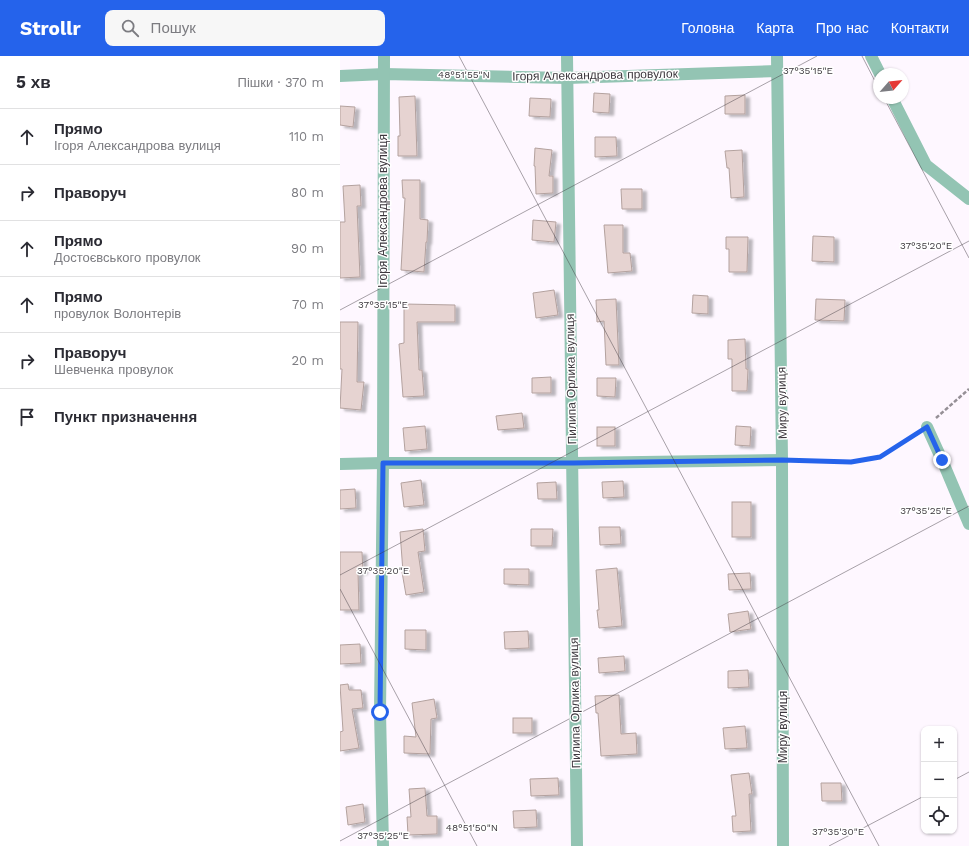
<!DOCTYPE html>
<html lang="uk">
<meta charset="utf-8">
<style>
body{margin:0;font-family:"Work Sans",sans-serif;background:#f7f7f7;color:#2b2b33}
.controls{position:absolute;right:12px;bottom:12px;display:grid;overflow:hidden;border-radius:8px;box-shadow:0 1px 3px #0004}
.controls button{width:36px;height:36px;display:grid;place-items:center;padding:0;border:0;border-bottom:1px solid #e1e1e2;background:#fff;color:#2b2b33;font:20px sans-serif}
.compass{position:absolute;left:533px;top:12px;width:36px;height:36px;border-radius:50%;background:#fff;box-shadow:0 1px 3px #0004;rotate:62deg}
.stop{position:absolute;width:12px;height:12px;margin:-9px;border:3px solid #2563eb;border-radius:50%;background:#fff}
.stop.end{background:#2563eb;border-color:#fff;box-shadow:0 1px 4px #0008}
.list{margin:0;padding:0;list-style:none}
h2{display:flex;justify-content:space-between;align-items:center;height:52px;margin:0;padding:0 16px;font-size:17px}
h2 small{font-size:13px;font-weight:400;color:#7c7c81}
.list li{display:grid;grid-template-columns:26px 1fr auto;gap:12px;align-items:center;box-sizing:border-box;height:56px;padding:0 16px;border-top:1px solid #e1e1e2}
.list b{display:block;font-size:15px;white-space:nowrap}
.list p{margin:0;font-size:13px;white-space:nowrap;color:#7c7c81}
.list em{font-size:13px;font-style:normal;color:#7c7c81}
.icon{flex:none;width:22px;height:22px;fill:none;stroke:currentColor;stroke-width:2;stroke-linecap:round;stroke-linejoin:round}
.map{position:relative;flex:none;width:629px;height:790px;overflow:hidden}
header{display:flex;align-items:center;gap:24px;box-sizing:border-box;height:56px;padding:0 20px;background:#2563eb;color:#fff}
header strong{font-size:19px}
nav{display:flex;gap:22px;margin-inline-start:auto;font-size:14px}
.search{width:280px;height:36px;background:#f7f7f7;display:flex;align-items:center;gap:10px;box-sizing:border-box;padding:0 14px;border-radius:8px;color:#7c7c81;font-size:15px}
main{display:flex}
aside{flex:1;background:#fff}
.map>svg:first-child{display:block}
.building{fill:#e6d3d1;stroke:#b3a19e;filter:url(#shadow)}
.lines{fill:none;stroke-linecap:round;stroke-linejoin:round}
.path{stroke:#958f96;stroke-width:2.5;stroke-dasharray:4 2;stroke-linecap:butt}
.minor{stroke:#93c4b3;stroke-width:12}
.route{stroke:#2563eb;stroke-width:5}
.ticks{fill:none;stroke:#3d383e;stroke-width:1;stroke-opacity:0.45}
.labels{text-anchor:middle;dominant-baseline:central;stroke-width:3;stroke-linejoin:round;paint-order:stroke}
.street-label{font-size:12px;fill:#3d383e;stroke:#fff}
.ticks-label{font-size:10px;text-anchor:middle;fill:#3d383e;stroke:#fff;stroke-width:3;stroke-linejoin:round;paint-order:stroke}
</style>
<header>
<strong>Strollr</strong>
<div class="search"><svg class="icon" aria-label="search" viewBox="0 0 24 24"><circle cx="10" cy="10" r="6"/><path d="M15 15l6 6"/></svg>Пошук</div>
<nav><a>Головна</a><a>Карта</a><a>Про нас</a><a>Контакти</a></nav>
</header>
<main>
<aside>
<h2>5 хв<small>Пішки · 370 m</small></h2>
<ul class="list">
<li><svg class="icon" aria-label="ahead" viewBox="0 0 24 24"><path d="M12 20V5M6 11l6-6 6 6"/></svg><div><b>Прямо</b><p>Ігоря Александрова вулиця</p></div><em>110 m</em></li>
<li><svg class="icon" aria-label="right" viewBox="0 0 24 24"><path d="M7 20v-9h11M14 6l5 5-5 5"/></svg><div><b>Праворуч</b></div><em>80 m</em></li>
<li><svg class="icon" aria-label="ahead" viewBox="0 0 24 24"><path d="M12 20V5M6 11l6-6 6 6"/></svg><div><b>Прямо</b><p>Достоєвського провулок</p></div><em>90 m</em></li>
<li><svg class="icon" aria-label="ahead" viewBox="0 0 24 24"><path d="M12 20V5M6 11l6-6 6 6"/></svg><div><b>Прямо</b><p>провулок Волонтерів</p></div><em>70 m</em></li>
<li><svg class="icon" aria-label="right" viewBox="0 0 24 24"><path d="M7 20v-9h11M14 6l5 5-5 5"/></svg><div><b>Праворуч</b><p>Шевченка провулок</p></div><em>20 m</em></li>
<li><svg class="icon" aria-label="arrive" viewBox="0 0 24 24"><path d="M6 21V4h12l-3 4 3 4H6"/></svg><div><b>Пункт призначення</b></div></li>
</ul>
</aside>
<div class="map">
<svg width="629" height="790" viewBox="0 0 629 790">
<defs>
<filter id="shadow"><feDropShadow dx="4.5" dy="2.5" stdDeviation="1" flood-color="#0004"/></filter>
</defs>
<rect width="100%" height="100%" fill="#fef7ff"/>
<g class="building">
<path d="M 254,37 L 270,38 L 269,57 L 253,56 Z"/>
<path d="M 405,39 L 405,58 L 385,58 L 385,40 Z"/>
<path d="M 75,40 L 77,100 L 58,100 L 58,80 L 60,80 L 59,41 Z"/>
<path d="M 190,42 L 211,43 L 210,61 L 189,60 Z"/>
<path d="M 0,50 L 15,51 L 13,71 L 0,69 Z"/>
<path d="M 255,81 L 276,81 L 277,100 L 255,101 Z"/>
<path d="M 195,92 L 212,94 L 209,120 L 213,120 L 213,137 L 196,138 L 195,110 L 194,110 Z"/>
<path d="M 402,94 L 404,141 L 391,142 L 389,112 L 387,112 L 385,95 Z"/>
<path d="M 62,124 L 80,124 L 80,163 L 88,164 L 87,186 L 86,186 L 84,216 L 61,214 L 65,142 L 63,142 Z"/>
<path d="M 20,129 L 21,150 L 17,150 L 20,221 L 0,222 L 0,166 L 5,166 L 3,130 Z"/>
<path d="M 281,133 L 302,133 L 302,153 L 282,153 Z"/>
<path d="M 193,164 L 216,166 L 214,186 L 192,184 Z"/>
<path d="M 264,169 L 283,169 L 283,197 L 290,197 L 292,215 L 268,217 Z"/>
<path d="M 473,180 L 494,181 L 494,206 L 472,205 Z"/>
<path d="M 386,181 L 408,181 L 407,216 L 389,216 L 389,193 L 386,193 Z"/>
<path d="M 214,234 L 218,259 L 196,262 L 193,237 Z"/>
<path d="M 353,239 L 368,240 L 368,258 L 352,257 Z"/>
<path d="M 276,243 L 279,309 L 266,309 L 264,265 L 257,266 L 256,244 Z"/>
<path d="M 476,243 L 505,244 L 504,265 L 475,264 Z"/>
<path d="M 64,248 L 115,249 L 115,266 L 77,266 L 79,314 L 82,314 L 84,340 L 63,341 L 59,288 L 64,287 Z"/>
<path d="M 0,266 L 18,266 L 17,326 L 24,326 L 21,354 L 0,352 L 2,313 L 0,313 Z"/>
<path d="M 405,283 L 406,313 L 408,313 L 407,335 L 392,335 L 392,303 L 388,303 L 388,284 Z"/>
<path d="M 211,321 L 211,337 L 192,337 L 192,322 Z"/>
<path d="M 257,322 L 276,322 L 275,341 L 257,340 Z"/>
<path d="M 182,357 L 184,372 L 158,374 L 156,360 Z"/>
<path d="M 85,370 L 87,393 L 65,395 L 63,372 Z"/>
<path d="M 396,370 L 411,371 L 410,390 L 395,389 Z"/>
<rect x="257" y="371" width="18" height="19"/>
<path d="M 81,424 L 84,449 L 64,451 L 61,427 Z"/>
<path d="M 283,425 L 284,441 L 263,442 L 262,426 Z"/>
<path d="M 216,426 L 217,443 L 198,443 L 197,427 Z"/>
<path d="M 15,433 L 16,452 L 0,453 L 0,434 Z"/>
<rect x="392" y="446" width="19" height="35"/>
<path d="M 259,471 L 280,471 L 281,488 L 260,489 Z"/>
<path d="M 83,473 L 85,495 L 78,496 L 84,536 L 66,539 L 62,516 L 63,516 L 60,476 Z"/>
<path d="M 191,473 L 213,473 L 212,490 L 191,490 Z"/>
<path d="M 0,496 L 22,496 L 23,516 L 18,516 L 19,554 L 0,554 Z"/>
<path d="M 277,512 L 282,570 L 259,572 L 257,554 L 259,554 L 256,514 Z"/>
<path d="M 164,513 L 189,513 L 189,529 L 164,528 Z"/>
<path d="M 410,517 L 411,533 L 389,534 L 388,518 Z"/>
<path d="M 408,555 L 411,573 L 390,576 L 388,558 Z"/>
<path d="M 65,574 L 86,574 L 86,594 L 65,593 Z"/>
<path d="M 188,575 L 189,592 L 165,593 L 164,576 Z"/>
<path d="M 20,588 L 21,607 L 0,608 L 0,589 Z"/>
<path d="M 284,600 L 285,615 L 259,617 L 258,602 Z"/>
<path d="M 408,614 L 409,631 L 388,632 L 388,615 Z"/>
<path d="M 8,628 L 9,634 L 21,634 L 23,652 L 12,653 L 19,692 L 0,695 L 0,676 L 3,675 L 0,629 Z"/>
<path d="M 279,639 L 281,678 L 296,677 L 297,698 L 261,700 L 258,657 L 256,657 L 255,640 Z"/>
<path d="M 94,643 L 97,662 L 91,663 L 90,698 L 64,697 L 64,680 L 76,681 L 72,647 Z"/>
<rect x="173" y="662" width="19" height="15"/>
<path d="M 405,670 L 407,692 L 385,693 L 383,672 Z"/>
<path d="M 409,717 L 412,738 L 409,738 L 411,775 L 393,776 L 392,760 L 396,760 L 391,719 Z"/>
<path d="M 218,722 L 219,739 L 191,740 L 190,723 Z"/>
<path d="M 481,727 L 501,727 L 502,745 L 482,745 Z"/>
<path d="M 85,732 L 87,760 L 97,760 L 97,778 L 68,779 L 67,761 L 71,761 L 69,733 Z"/>
<path d="M 23,748 L 25,766 L 8,769 L 6,751 Z"/>
<path d="M 196,754 L 197,771 L 174,772 L 173,755 Z"/>
</g>
<g class="lines">
<g class="path">
<path d="M 596,362 L 629,333"/>
<path d="M 455,404 L 511,406 L 540,401 L 577,378"/>
</g>
<g class="minor">
<path d="M 227,0 L 237,790"/>
<path d="M 437,0 L 442,404 L 443,790"/>
<path d="M 531,0 L 540,18"/>
<path d="M 0,20 L 44,18 L 227,22 L 437,15"/>
<path d="M 552,42 L 586,109 L 629,143"/>
<path d="M 587,371 L 602,404 L 629,468"/>
<path d="M 0,408 L 43,407 L 233,407 L 442,404"/>
<path d="M 43,790 L 40,656 L 43,407 L 44,0"/>
</g>
</g>
<g class="lines">
<path class="route" d="M 40,656 L 43,407 L 233,407 L 442,404 L 511,406 L 540,401 L 587,371 L 602,404"/>
</g>
<path class="ticks" d="M 119,0 L 539,790M 522,0 L 539,33M 544,42 L 629,202M 0,254 L 477,0M 0,519 L 629,185M 0,533 L 137,790M 614,724 L 629,716M 0,785 L 629,450M 489,790 L 584,740"/>
<g class="labels">
<g class="street-label">
<text transform="translate(255 19) rotate(-1)">Ігоря Александрова провулок</text>
<text transform="translate(43 155) rotate(-90)">Ігоря Александрова вулиця</text>
<text transform="translate(231 323) rotate(-91)">Пилипа Орлика вулиця</text>
<text transform="translate(442 347) rotate(-91)">Миру вулиця</text>
<text transform="translate(235 647) rotate(-91)">Пилипа Орлика вулиця</text>
<text transform="translate(443 671) rotate(-90)">Миру вулиця</text>
</g>
</g>
<g class="ticks-label">
<text x="468" y="18">37°35'15"E</text>
<text x="124" y="22">48°51'55"N</text>
<text x="586" y="193">37°35'20"E</text>
<text x="43" y="252">37°35'15"E</text>
<text x="586" y="458">37°35'25"E</text>
<text x="43" y="518">37°35'20"E</text>
<text x="132" y="775">48°51'50"N</text>
<text x="498" y="779">37°35'30"E</text>
<text x="43" y="783">37°35'25"E</text>
</g>
</svg>
<div class="controls">
<button>+</button>
<button>−</button>
<button><svg class="icon" aria-label="locate" viewBox="0 0 24 24"><circle cx="12" cy="12" r="6"/><path d="M12 2v4M12 18v4M2 12h4M18 12h4"/></svg></button>
</div>
<svg class="compass" viewBox="-18 -18 36 36"><path d="M0-13l5 13h-10z" fill="#e53935"/><path d="M0 13l5-13h-10z" fill="#7c7c81"/></svg>
<div class="stop" style="left:40px;top:656px"></div>
<div class="stop end" style="left:602px;top:404px"></div>
</div>
</main>
